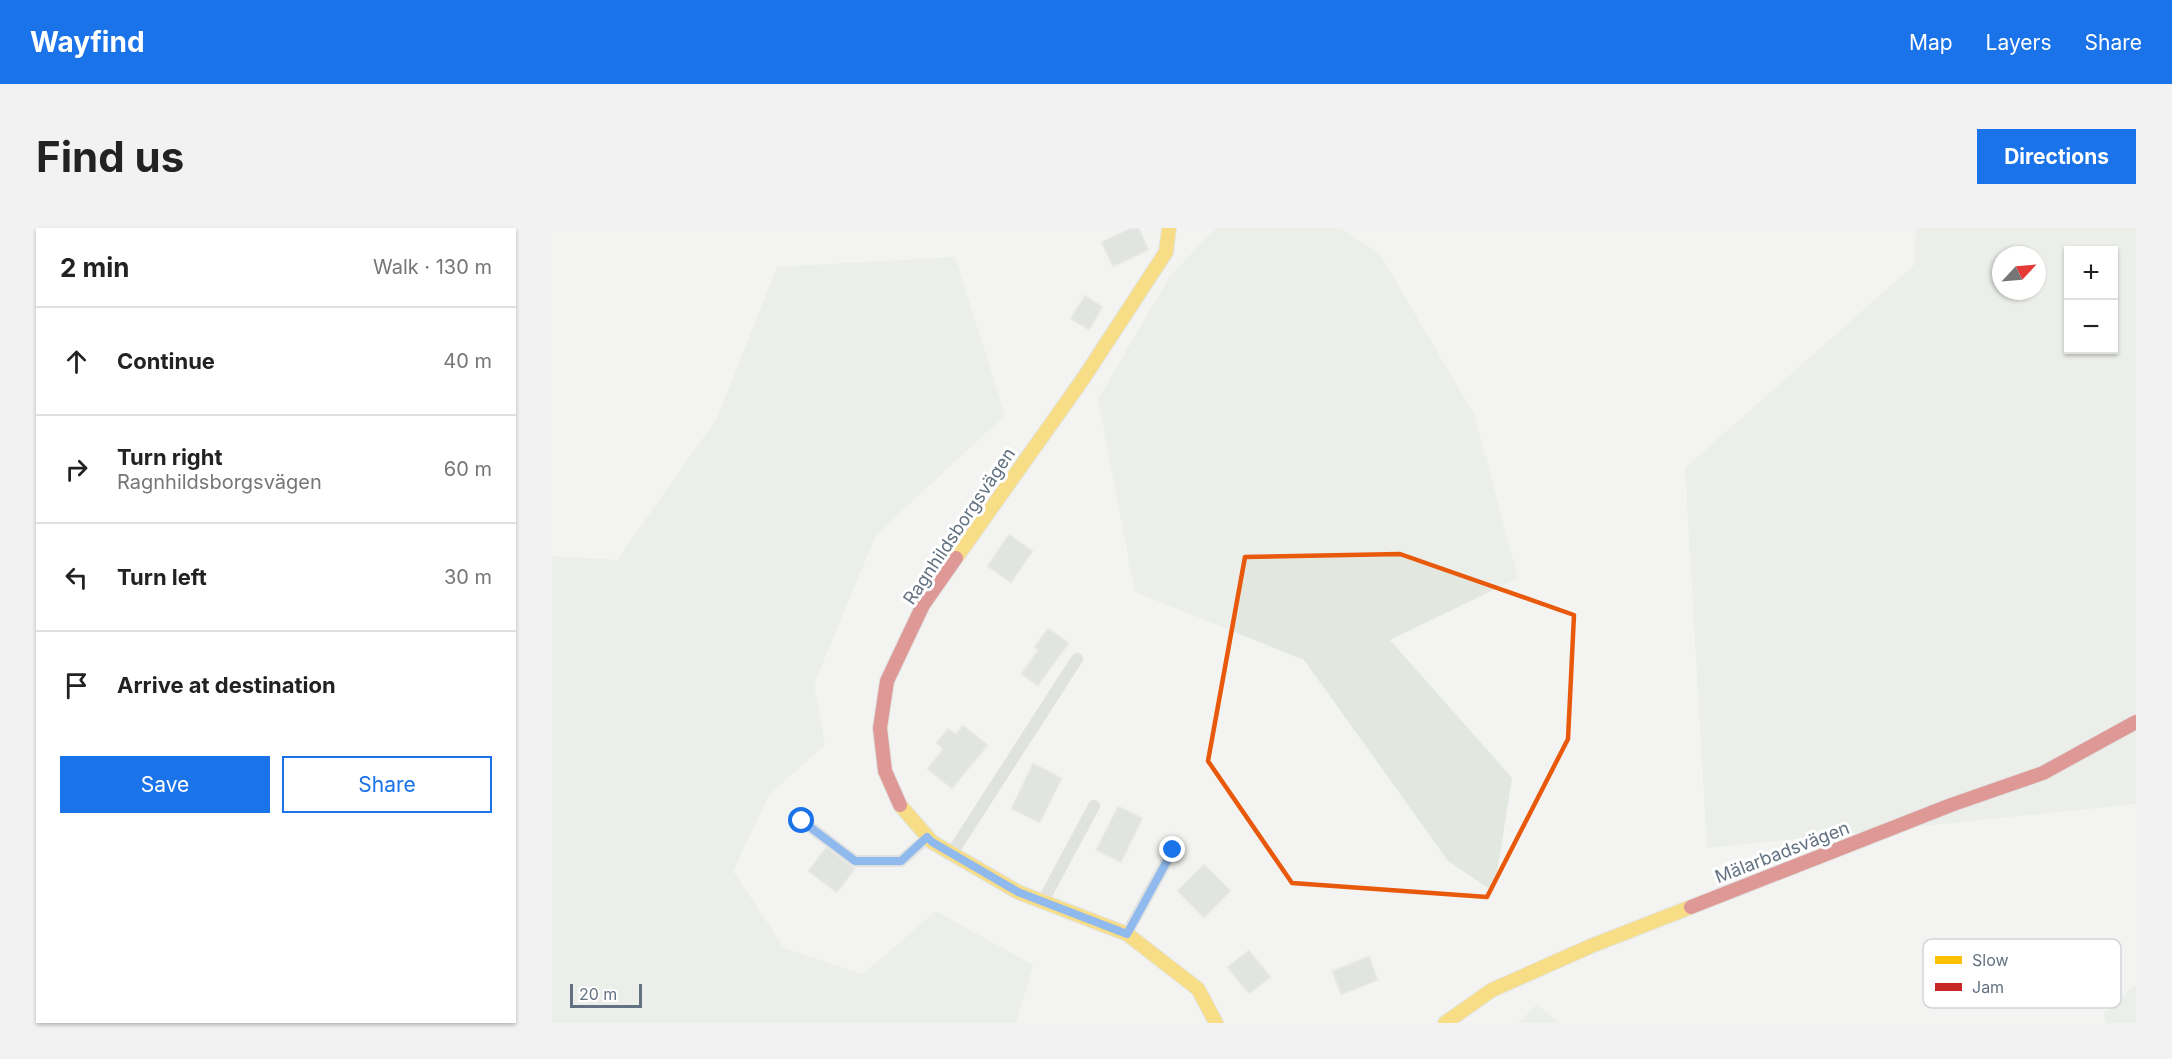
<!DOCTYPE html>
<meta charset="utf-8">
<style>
body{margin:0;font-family:Inter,sans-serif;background:#f2f2f2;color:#222}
.controls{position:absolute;right:18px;top:18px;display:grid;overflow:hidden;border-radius:0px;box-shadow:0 2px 4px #0004}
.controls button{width:54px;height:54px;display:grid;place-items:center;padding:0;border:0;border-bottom:2px solid #e0e0e0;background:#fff;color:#222;font:30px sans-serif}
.compass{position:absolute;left:1440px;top:18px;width:54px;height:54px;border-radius:50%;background:#fff;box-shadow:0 2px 4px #0004;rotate:64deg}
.scale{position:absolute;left:18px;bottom:15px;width:72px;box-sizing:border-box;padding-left:6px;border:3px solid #637282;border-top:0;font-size:16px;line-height:21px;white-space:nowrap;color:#637282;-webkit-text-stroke:4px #fff;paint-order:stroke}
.stop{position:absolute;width:18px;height:18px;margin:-14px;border:4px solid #1a73e8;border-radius:50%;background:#fff}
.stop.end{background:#1a73e8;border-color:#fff;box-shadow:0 2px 6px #0008}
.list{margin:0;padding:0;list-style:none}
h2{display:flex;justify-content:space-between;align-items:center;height:78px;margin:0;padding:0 24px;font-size:26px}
h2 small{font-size:20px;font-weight:400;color:#767676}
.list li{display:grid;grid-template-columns:39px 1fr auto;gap:18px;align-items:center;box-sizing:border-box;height:108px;padding:0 24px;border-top:2px solid #e0e0e0}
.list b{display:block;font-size:22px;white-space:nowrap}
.list p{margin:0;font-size:20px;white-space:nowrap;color:#767676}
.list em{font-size:20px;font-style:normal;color:#767676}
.actions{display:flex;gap:12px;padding:18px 24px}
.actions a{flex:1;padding:14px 0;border:2px solid #1a73e8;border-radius:0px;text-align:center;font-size:21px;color:#1a73e8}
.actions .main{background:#1a73e8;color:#fff}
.icon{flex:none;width:33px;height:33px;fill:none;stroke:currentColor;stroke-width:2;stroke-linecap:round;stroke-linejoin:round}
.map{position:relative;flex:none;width:1584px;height:795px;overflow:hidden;border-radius:0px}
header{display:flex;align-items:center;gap:36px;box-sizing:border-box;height:84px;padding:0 30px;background:#1a73e8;color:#fff}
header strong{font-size:28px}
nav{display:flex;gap:33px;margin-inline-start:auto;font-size:21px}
.intro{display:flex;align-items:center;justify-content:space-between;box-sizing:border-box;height:144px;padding:0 36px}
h1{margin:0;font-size:42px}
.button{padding:15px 27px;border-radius:0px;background:#1a73e8;color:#fff;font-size:21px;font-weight:700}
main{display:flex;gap:36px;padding:0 36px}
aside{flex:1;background:#fff;border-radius:0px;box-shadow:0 2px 4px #0004}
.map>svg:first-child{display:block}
.green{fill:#e2e7df;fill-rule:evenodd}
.building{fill:#cfd0d0;stroke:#e2e3e1;stroke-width:1.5}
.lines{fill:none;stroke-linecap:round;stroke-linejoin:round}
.slow-casing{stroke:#d0d2d1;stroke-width:16}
.jam-casing{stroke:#d0d2d1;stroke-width:16}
.lane{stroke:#cbcccd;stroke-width:12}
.slow{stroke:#ffc107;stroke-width:14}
.jam{stroke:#c62828;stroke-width:14}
.route{stroke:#1a73e8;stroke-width:8}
.marked{fill:none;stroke:#e8590c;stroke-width:4.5;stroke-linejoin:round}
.labels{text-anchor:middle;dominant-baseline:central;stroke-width:6;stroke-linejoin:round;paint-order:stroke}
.street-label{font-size:18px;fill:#637282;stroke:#fff}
.key{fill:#fff;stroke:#d0d5da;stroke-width:1.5}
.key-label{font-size:16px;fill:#637282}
</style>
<header>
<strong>Wayfind</strong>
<nav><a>Map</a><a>Layers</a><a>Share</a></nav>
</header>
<div class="intro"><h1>Find us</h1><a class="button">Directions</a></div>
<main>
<aside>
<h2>2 min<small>Walk · 130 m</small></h2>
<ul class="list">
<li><svg class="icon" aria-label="ahead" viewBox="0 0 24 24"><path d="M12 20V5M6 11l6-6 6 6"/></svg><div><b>Continue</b></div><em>40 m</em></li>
<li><svg class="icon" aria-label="right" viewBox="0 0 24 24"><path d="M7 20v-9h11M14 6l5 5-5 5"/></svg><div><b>Turn right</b><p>Ragnhildsborgsvägen</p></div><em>60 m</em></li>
<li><svg class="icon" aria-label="left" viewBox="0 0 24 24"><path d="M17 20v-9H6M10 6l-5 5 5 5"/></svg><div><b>Turn left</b></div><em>30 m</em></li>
<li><svg class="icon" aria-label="arrive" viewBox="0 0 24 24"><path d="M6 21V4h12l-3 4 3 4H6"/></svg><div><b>Arrive at destination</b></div></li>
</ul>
<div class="actions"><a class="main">Save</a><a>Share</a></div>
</aside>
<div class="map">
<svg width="1584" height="795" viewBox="0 0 1584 795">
<rect width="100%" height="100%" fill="#f3f4f1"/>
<g class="green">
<path d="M 664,0 L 788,0 L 827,25 L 922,186 L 966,350 L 838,412 L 960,550 L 942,664 L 896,633 L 752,432 L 583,364 L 546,171 L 618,48 Z"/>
<path d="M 1364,0 L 1584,0 L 1584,576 L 1155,620 L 1133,240 L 1362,37 ZM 1516,22 L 1562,22 L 1562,122 L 1516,122 ZM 1449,27 L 1485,27 L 1485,63 L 1449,63 Z"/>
<path d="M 403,29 L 453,187 L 324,307 L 262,456 L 273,517 L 217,567 L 181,643 L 232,720 L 311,746 L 384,683 L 481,737 L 464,795 L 0,795 L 0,328 L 65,332 L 165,190 L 225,39 Z"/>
<path d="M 1584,756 L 1584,795 L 1553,795 L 1552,785 Z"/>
<path d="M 985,776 L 1007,795 L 966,795 Z"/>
</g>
<g class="building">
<path d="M 579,0 L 587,0 L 597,22 L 561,39 L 549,14 Z"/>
<path d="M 533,67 L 551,79 L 537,102 L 518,91 Z"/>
<path d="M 457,306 L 481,323 L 459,355 L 435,338 Z"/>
<path d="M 496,400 L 517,415 L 486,458 L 469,446 L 486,422 L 482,419 Z"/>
<path d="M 411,497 L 436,517 L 400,561 L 375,541 L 391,521 L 384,515 L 396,500 L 404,506 Z"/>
<path d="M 481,535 L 510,550 L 488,595 L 459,581 Z"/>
<path d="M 566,578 L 591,590 L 569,635 L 544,622 Z"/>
<path d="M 274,619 L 303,641 L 285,665 L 256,643 Z"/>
<path d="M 652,636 L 679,663 L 652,690 L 625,663 Z"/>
<path d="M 697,722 L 719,749 L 697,766 L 675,739 Z"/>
<path d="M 817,728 L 826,752 L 789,767 L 780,743 Z"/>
</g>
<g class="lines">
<defs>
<g id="slow">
<path d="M 404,330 L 531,151 L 614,24 L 617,0"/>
<path d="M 348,577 L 380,614 L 466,664 L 575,706 L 646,761 L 664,795"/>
<path d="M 893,795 L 940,762 L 1039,718 L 1139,679"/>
</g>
<g id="jam">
<path d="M 348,577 L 333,543 L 328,500 L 335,453 L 371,377 L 404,330"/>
<path d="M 1139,679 L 1399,577 L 1491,545 L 1584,494"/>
</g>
</defs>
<use href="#slow" class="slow-casing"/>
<use href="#jam" class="jam-casing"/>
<g class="lane">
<path d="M 250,593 L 303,633 L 349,633 L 375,610"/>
<path d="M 400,625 L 525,431"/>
<path d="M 491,673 L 542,578"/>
<path d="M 575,705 L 621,622"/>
</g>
<use href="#slow" class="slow"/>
<use href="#jam" class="jam"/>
</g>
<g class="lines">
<path class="route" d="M 250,593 L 303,633 L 349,633 L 375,609 L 380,614 L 466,664 L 575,706 L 621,622"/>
</g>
<path d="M0 0H1584V795H0ZM 848,326 L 1022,387 L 1016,511 L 935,669 L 740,655 L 656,533 L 693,329 Z" fill="#f3f4f1" fill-opacity=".55" fill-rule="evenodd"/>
<path class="marked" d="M 848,326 L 1022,387 L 1016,511 L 935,669 L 740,655 L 656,533 L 693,329 Z"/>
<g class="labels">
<g class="street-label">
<text transform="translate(407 298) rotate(-56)">Ragnhildsborgsvägen</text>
<text transform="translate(1230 624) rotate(-21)">Mälarbadsvägen</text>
</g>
</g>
<rect x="1371" y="711" width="198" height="69" rx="9" class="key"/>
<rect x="1383" y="728" width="27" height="8" fill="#ffc107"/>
<rect x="1383" y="755" width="27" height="8" fill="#c62828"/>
<g class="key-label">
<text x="1420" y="738">Slow</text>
<text x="1420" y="765">Jam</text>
</g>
</svg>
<div class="controls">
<button>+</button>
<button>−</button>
</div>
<svg class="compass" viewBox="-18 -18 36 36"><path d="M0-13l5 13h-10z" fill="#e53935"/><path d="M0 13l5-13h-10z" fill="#767676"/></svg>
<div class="scale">20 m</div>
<div class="stop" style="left:250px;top:593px"></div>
<div class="stop end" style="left:621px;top:622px"></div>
</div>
</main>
